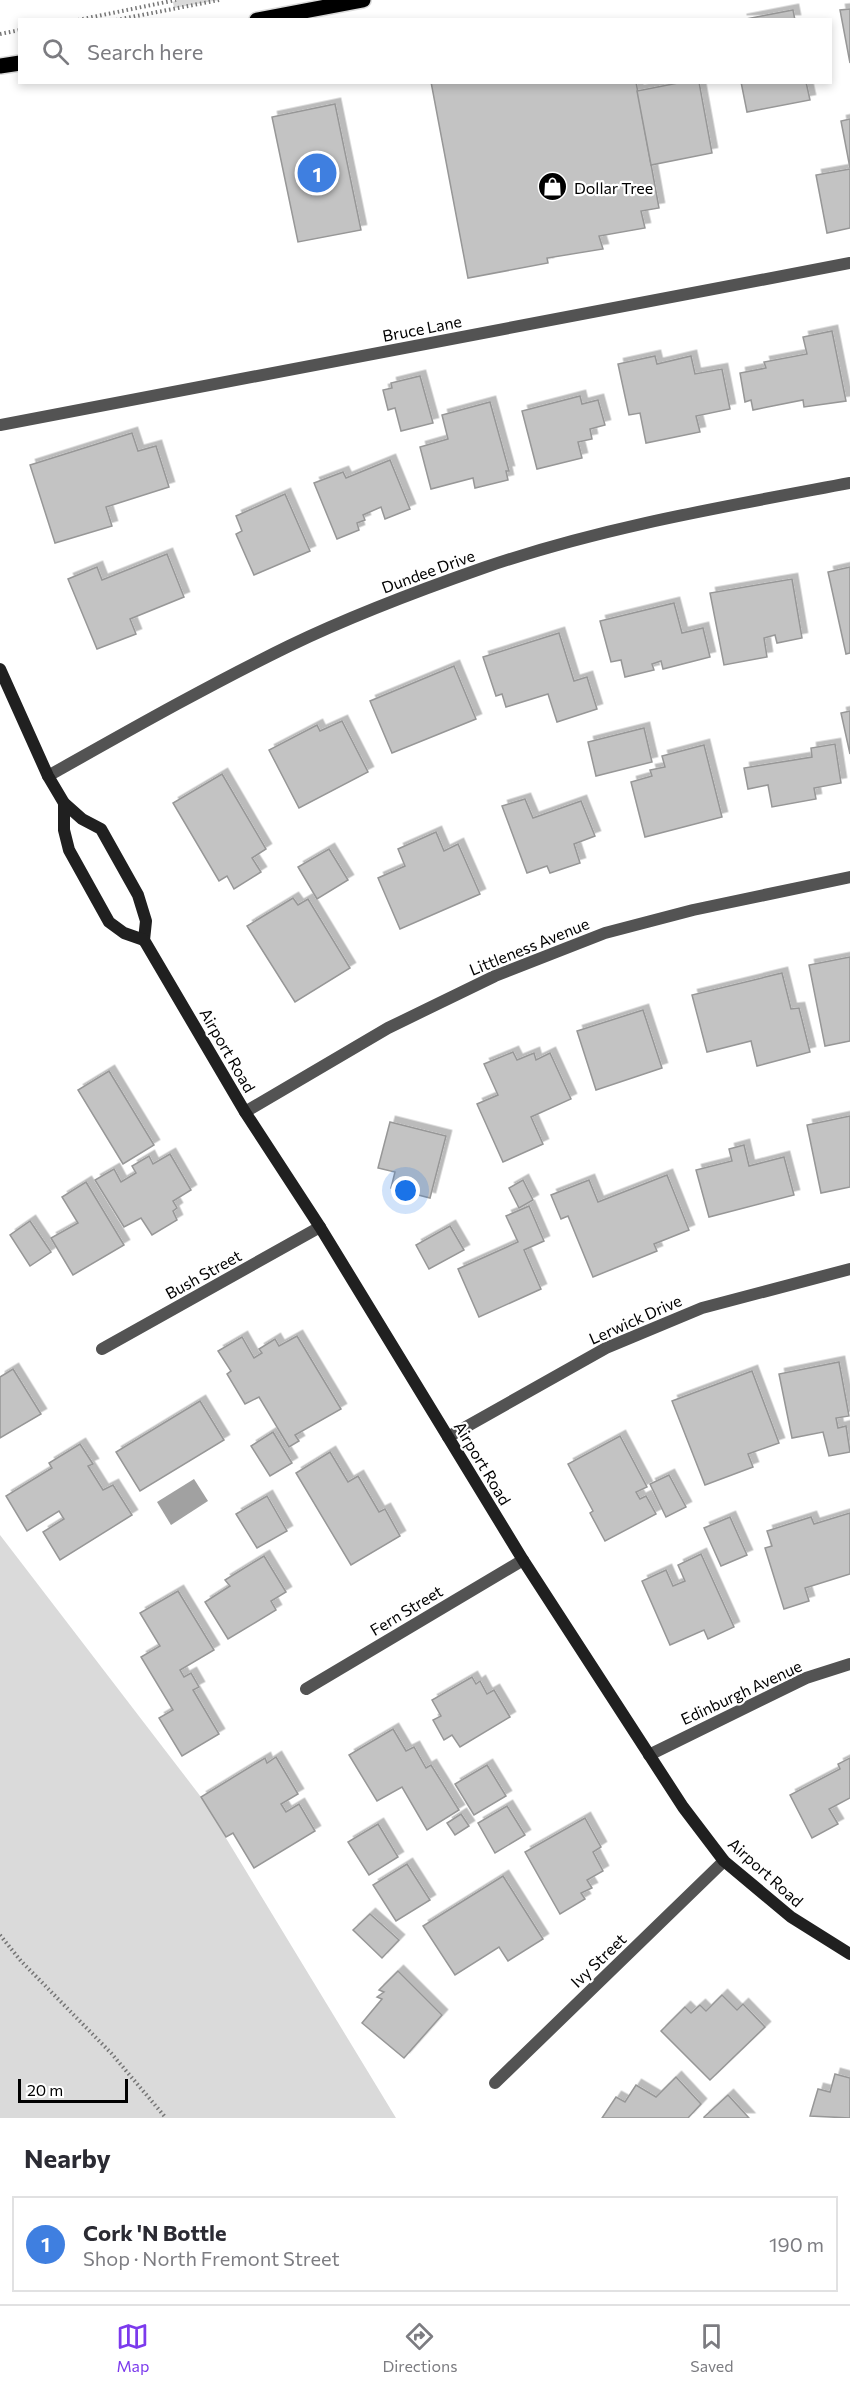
<!DOCTYPE html>
<meta charset="utf-8">
<style>
body{margin:0;font-family:Commissioner,sans-serif;background:#f7f7f7;color:#2b2b33}
.scale{position:absolute;left:18px;bottom:15px;width:110px;box-sizing:border-box;padding-left:6px;border:3px solid #000;border-top:0;font-size:16px;line-height:21px;white-space:nowrap;color:#000;-webkit-text-stroke:4px #fff;paint-order:stroke}
.you{position:absolute;left:406px;top:1191px;width:21px;height:21px;margin:-15px;border:4px solid #fff;border-radius:50%;background:#1a73e8;box-shadow:0 0 0 9px #1a73e833}
.badge{display:grid;place-items:center;width:39px;height:39px;border-radius:50%;background:#7c3aed;color:#fff;font-size:20px;font-weight:700}
.pin{position:absolute;translate:-50% -50%;border:3px solid #fff;box-shadow:0 2px 6px #0006}
.list{margin:0;padding:0;list-style:none}
h2{display:flex;justify-content:space-between;align-items:center;height:78px;margin:0;padding:0 24px;font-size:26px}
h2 small{font-size:20px;font-weight:400;color:#7c7c81}
.list li{display:grid;grid-template-columns:39px 1fr auto;gap:18px;align-items:center;box-sizing:border-box;height:96px;margin:0 12px 12px;padding:0 12px;border:2px solid #e1e1e2;border-radius:0px}
.list b{display:block;font-size:22px;white-space:nowrap}
.list p{margin:0;font-size:20px;white-space:nowrap;color:#7c7c81}
.list em{font-size:20px;font-style:normal;color:#7c7c81}
.icon{flex:none;width:33px;height:33px;fill:none;stroke:currentColor;stroke-width:2;stroke-linecap:round;stroke-linejoin:round}
.map{position:relative;flex:none;width:850px;height:2118px;overflow:hidden}
.search{position:absolute;background:#fff;box-shadow:0 3px 9px #0003;left:18px;right:18px;top:18px;height:66px;display:flex;align-items:center;gap:15px;box-sizing:border-box;padding:0 21px;border-radius:0px;color:#7c7c81;font-size:22px}
.sheet{height:186px;background:#fff}
nav{display:flex;justify-content:space-around;align-items:center;box-sizing:border-box;height:84px;border-top:2px solid #e1e1e2;background:#fff;font-size:16px;color:#7c7c81}
nav a{display:grid;justify-items:center;gap:3px}
nav .on{color:#7c3aed}
.map>svg:first-child{display:block}
.green{fill:#dadada}
.water{fill:#a1a1a1}
.building{fill:#c3c3c3;stroke:#979797;stroke-width:1.5;filter:url(#shadow)}
.lines{fill:none;stroke-linecap:round;stroke-linejoin:round}
.primary-casing{stroke:#dbdbdb;stroke-width:18}
.path{stroke:#757575;stroke-width:4;stroke-dasharray:1.5 3;stroke-linecap:butt}
.street{stroke:#535353;stroke-width:12}
.secondary{stroke:#202020;stroke-width:12}
.primary{stroke:#000;stroke-width:15}
.labels{text-anchor:middle;dominant-baseline:central;stroke-width:4.5;stroke-linejoin:round;paint-order:stroke}
.poi-label{font-size:16px;fill:#000;stroke:#fff;text-anchor:start}
.street-label{font-size:16px;fill:#000;stroke:#fff}
</style>
<div class="map">
<svg width="850" height="2118" viewBox="0 0 850 2118">
<defs>
<filter id="shadow"><feDropShadow dx="5.5" dy="-5.5" stdDeviation="0" flood-color="#0004"/></filter>
</defs>
<rect width="100%" height="100%" fill="#fff"/>
<g class="green">
<path d="M 176,0 L 219,0 L 174,8 L 173,2 Z"/>
<path d="M 0,1535 L 201,1797 L 396,2118 L 0,2118 Z"/>
</g>
<path class="water" d="M 194,1479 L 208,1501 L 171,1525 L 157,1502 Z"/>
<g class="building">
<path d="M 850,9 L 850,63 L 840,10 Z"/>
<path d="M 793,10 L 795,20 L 741,20 Z"/>
<path d="M 431,82 L 636,82 L 659,208 L 641,211 L 645,228 L 599,236 L 603,249 L 547,258 L 548,263 L 468,278 Z"/>
<path d="M 683,82 L 699,82 L 712,153 L 651,165 L 637,91 Z"/>
<path d="M 741,82 L 806,82 L 810,100 L 747,112 Z"/>
<path d="M 335,104 L 361,230 L 298,242 L 272,117 Z"/>
<path d="M 850,119 L 850,168 L 841,121 Z"/>
<path d="M 850,169 L 850,228 L 827,233 L 816,175 Z"/>
<path d="M 832,331 L 846,401 L 804,407 L 803,400 L 753,410 L 751,400 L 745,402 L 740,373 L 766,368 L 764,362 L 807,354 L 803,337 Z"/>
<path d="M 655,356 L 657,364 L 691,356 L 695,374 L 722,369 L 730,409 L 696,416 L 700,432 L 646,443 L 640,413 L 629,415 L 618,364 Z"/>
<path d="M 420,376 L 433,423 L 401,431 L 395,408 L 388,410 L 383,390 L 392,388 L 391,383 Z"/>
<path d="M 580,396 L 582,404 L 598,400 L 605,425 L 590,429 L 592,439 L 578,442 L 582,458 L 537,469 L 522,411 Z"/>
<path d="M 490,402 L 509,471 L 506,471 L 508,480 L 475,488 L 473,478 L 431,489 L 420,447 L 448,439 L 442,415 Z"/>
<path d="M 132,433 L 138,451 L 156,446 L 169,487 L 106,507 L 112,526 L 55,543 L 30,465 Z"/>
<path d="M 390,460 L 410,509 L 385,519 L 381,507 L 363,515 L 365,520 L 357,523 L 359,530 L 337,539 L 314,483 L 343,472 L 346,478 Z"/>
<path d="M 285,494 L 310,551 L 254,575 L 236,534 L 242,531 L 236,516 Z"/>
<path d="M 167,554 L 184,597 L 130,619 L 136,634 L 97,649 L 68,579 L 97,567 L 102,580 Z"/>
<path d="M 850,567 L 850,653 L 846,654 L 828,572 Z"/>
<path d="M 792,579 L 802,638 L 777,643 L 775,635 L 764,638 L 767,657 L 724,665 L 710,593 Z"/>
<path d="M 674,603 L 682,633 L 703,628 L 710,657 L 663,669 L 661,661 L 652,664 L 654,670 L 625,677 L 621,660 L 611,662 L 600,621 Z"/>
<path d="M 559,633 L 574,681 L 587,677 L 597,709 L 557,722 L 548,694 L 506,707 L 502,694 L 496,696 L 483,657 Z"/>
<path d="M 454,666 L 476,719 L 392,753 L 370,701 Z"/>
<path d="M 850,711 L 850,754 L 841,713 Z"/>
<path d="M 342,721 L 368,772 L 299,808 L 269,750 L 317,725 L 320,731 Z"/>
<path d="M 644,728 L 652,762 L 596,776 L 588,742 Z"/>
<path d="M 835,744 L 841,783 L 814,788 L 816,799 L 772,807 L 768,785 L 748,789 L 744,768 L 812,757 L 811,748 Z"/>
<path d="M 704,745 L 722,817 L 645,837 L 631,782 L 652,776 L 650,770 L 665,767 L 662,756 Z"/>
<path d="M 222,774 L 266,849 L 252,858 L 261,872 L 234,889 L 227,876 L 219,881 L 173,803 Z"/>
<path d="M 525,799 L 533,818 L 581,801 L 595,836 L 574,844 L 580,863 L 550,873 L 547,866 L 527,873 L 502,806 Z"/>
<path d="M 436,832 L 444,851 L 458,844 L 480,894 L 400,929 L 378,878 L 405,866 L 398,849 Z"/>
<path d="M 329,849 L 348,880 L 317,899 L 298,867 Z"/>
<path d="M 293,898 L 298,905 L 308,899 L 350,968 L 295,1002 L 247,926 Z"/>
<path d="M 850,957 L 850,1041 L 825,1046 L 809,965 Z"/>
<path d="M 782,973 L 791,1009 L 799,1008 L 810,1052 L 757,1066 L 751,1041 L 707,1052 L 692,995 Z"/>
<path d="M 643,1010 L 662,1068 L 596,1090 L 577,1031 Z"/>
<path d="M 513,1052 L 517,1060 L 534,1053 L 536,1060 L 550,1053 L 571,1099 L 531,1117 L 543,1144 L 503,1162 L 477,1104 L 498,1095 L 484,1064 Z"/>
<path d="M 109,1071 L 154,1145 L 123,1164 L 78,1090 Z"/>
<path d="M 850,1116 L 850,1187 L 821,1193 L 807,1125 Z"/>
<path d="M 390,1122 L 446,1136 L 430,1198 L 391,1188 L 395,1172 L 378,1168 Z"/>
<path d="M 744,1145 L 749,1166 L 784,1157 L 794,1195 L 709,1217 L 696,1170 L 732,1161 L 729,1149 Z"/>
<path d="M 170,1154 L 191,1190 L 173,1201 L 177,1208 L 173,1211 L 177,1220 L 152,1235 L 141,1218 L 124,1227 L 95,1180 L 114,1169 L 121,1182 L 136,1173 L 132,1166 L 149,1156 L 153,1164 Z"/>
<path d="M 667,1175 L 689,1230 L 654,1244 L 657,1251 L 593,1277 L 568,1216 L 561,1219 L 551,1195 L 589,1180 L 598,1202 Z"/>
<path d="M 523,1180 L 533,1200 L 519,1208 L 509,1188 Z"/>
<path d="M 86,1182 L 124,1245 L 73,1275 L 51,1238 L 78,1223 L 62,1197 Z"/>
<path d="M 529,1206 L 544,1241 L 524,1250 L 541,1289 L 479,1317 L 458,1269 L 518,1242 L 506,1216 Z"/>
<path d="M 30,1221 L 51,1252 L 30,1266 L 10,1235 Z"/>
<path d="M 450,1226 L 464,1250 L 429,1269 L 416,1245 Z"/>
<path d="M 297,1336 L 341,1409 L 295,1435 L 299,1441 L 289,1447 L 259,1397 L 245,1404 L 227,1374 L 231,1371 L 218,1351 L 242,1337 L 254,1358 L 262,1353 L 259,1349 L 275,1339 L 279,1346 Z"/>
<path d="M 839,1362 L 849,1416 L 836,1418 L 838,1428 L 846,1426 L 850,1452 L 829,1456 L 823,1432 L 792,1438 L 779,1374 Z"/>
<path d="M 13,1369 L 41,1414 L 0,1438 L 0,1377 Z"/>
<path d="M 752,1371 L 779,1443 L 748,1454 L 753,1467 L 705,1485 L 672,1401 Z"/>
<path d="M 200,1401 L 224,1440 L 140,1491 L 116,1452 Z"/>
<path d="M 273,1432 L 292,1463 L 270,1476 L 251,1446 Z"/>
<path d="M 620,1436 L 647,1487 L 636,1492 L 640,1499 L 646,1496 L 656,1514 L 605,1541 L 590,1513 L 593,1511 L 568,1464 Z"/>
<path d="M 80,1444 L 93,1464 L 88,1466 L 103,1490 L 113,1485 L 132,1515 L 60,1560 L 43,1532 L 64,1519 L 59,1511 L 27,1531 L 6,1496 L 52,1468 L 49,1463 Z"/>
<path d="M 330,1452 L 348,1482 L 358,1476 L 379,1512 L 385,1509 L 400,1536 L 351,1565 L 296,1473 Z"/>
<path d="M 669,1475 L 686,1507 L 666,1517 L 650,1484 Z"/>
<path d="M 267,1496 L 287,1531 L 257,1548 L 236,1514 Z"/>
<path d="M 850,1513 L 850,1574 L 805,1588 L 809,1601 L 784,1609 L 765,1548 L 772,1546 L 767,1531 L 811,1517 L 814,1524 Z"/>
<path d="M 730,1517 L 747,1555 L 721,1566 L 704,1528 Z"/>
<path d="M 701,1554 L 734,1627 L 708,1639 L 704,1630 L 670,1645 L 642,1581 L 666,1570 L 673,1586 L 685,1581 L 678,1565 Z"/>
<path d="M 264,1556 L 286,1592 L 271,1601 L 276,1610 L 228,1639 L 205,1602 L 230,1586 L 225,1580 Z"/>
<path d="M 178,1591 L 214,1650 L 180,1670 L 184,1677 L 191,1673 L 199,1687 L 193,1690 L 219,1734 L 182,1756 L 159,1718 L 173,1710 L 141,1657 L 160,1646 L 140,1613 Z"/>
<path d="M 472,1677 L 476,1684 L 480,1681 L 487,1694 L 494,1690 L 510,1717 L 460,1747 L 452,1735 L 444,1740 L 433,1720 L 441,1716 L 432,1700 Z"/>
<path d="M 393,1729 L 406,1751 L 414,1747 L 426,1768 L 431,1765 L 459,1810 L 427,1830 L 402,1787 L 377,1801 L 349,1755 Z"/>
<path d="M 276,1757 L 298,1794 L 281,1804 L 286,1812 L 299,1804 L 315,1831 L 254,1868 L 233,1833 L 226,1837 L 201,1797 L 265,1758 L 267,1763 Z"/>
<path d="M 850,1758 L 850,1798 L 829,1809 L 838,1824 L 812,1838 L 790,1795 L 840,1769 L 838,1764 Z"/>
<path d="M 487,1765 L 506,1796 L 474,1815 L 455,1784 Z"/>
<path d="M 507,1806 L 525,1835 L 495,1853 L 478,1823 Z"/>
<path d="M 461,1814 L 469,1826 L 455,1835 L 447,1823 Z"/>
<path d="M 585,1818 L 601,1847 L 593,1852 L 603,1871 L 587,1880 L 592,1888 L 581,1893 L 585,1899 L 560,1914 L 525,1852 Z"/>
<path d="M 378,1824 L 398,1857 L 369,1875 L 348,1842 Z"/>
<path d="M 407,1864 L 430,1900 L 396,1921 L 373,1885 Z"/>
<path d="M 503,1876 L 543,1939 L 508,1961 L 499,1947 L 455,1975 L 423,1926 Z"/>
<path d="M 370,1914 L 399,1940 L 382,1958 L 353,1930 Z"/>
<path d="M 398,1971 L 442,2015 L 404,2058 L 362,2023 L 382,1999 L 377,1997 L 384,1992 L 379,1990 Z"/>
<path d="M 722,1995 L 737,2010 L 743,2004 L 765,2027 L 710,2080 L 661,2031 L 685,2007 L 691,2013 L 700,2005 L 706,2011 Z"/>
<path d="M 835,2074 L 850,2078 L 850,2118 L 810,2116 L 818,2089 L 830,2092 Z"/>
<path d="M 676,2077 L 701,2104 L 688,2118 L 602,2118 L 616,2097 L 625,2102 L 636,2085 L 656,2097 Z"/>
<path d="M 728,2095 L 749,2118 L 704,2118 L 704,2117 Z"/>
</g>
<g class="lines">
<defs>
<g id="primary">
<path d="M 257,20 L 363,0"/>
<path d="M 0,66 L 20,63"/>
</g>
</defs>
<use href="#primary" class="primary-casing"/>
<g class="path">
<path d="M 78,20 L 176,0"/>
<path d="M 116,20 L 219,0"/>
<path d="M 0,34 L 20,30"/>
<path d="M 0,1935 L 21,1961 L 111,2053 L 166,2118"/>
</g>
<g class="street">
<path d="M 0,425 L 850,263"/>
<path d="M 48,776 C 128,731 207,686 289,646 C 351,616 417,591 483,568 C 602,527 727,506 850,483"/>
<path d="M 245,1112 L 388,1028 L 495,976 L 605,933 L 693,910 L 850,877"/>
<path d="M 102,1349 L 320,1227"/>
<path d="M 448,1437 L 606,1348 L 702,1308 L 850,1269"/>
<path d="M 306,1689 L 523,1560"/>
<path d="M 649,1755 L 806,1678 L 850,1664"/>
<path d="M 495,2083 L 724,1861"/>
</g>
<g class="secondary">
<path d="M 0,669 L 48,776 L 64,803 L 82,819 L 101,829 L 138,895 L 146,921 L 144,940 L 245,1112 L 320,1227 L 523,1560 L 683,1807 L 724,1861 L 791,1917 L 850,1954"/>
<path d="M 64,803 L 64,830 L 69,850 L 109,922 L 124,933 L 144,940"/>
</g>
<use href="#primary" class="primary"/>
</g>
<defs>
<symbol id="shop-disc" viewBox="-11 -11 22 22"><circle r="9.5" fill="#000" stroke="#fff"/><path d="M-5-2.5h2.3a2.7 3.5 0 0 1 5.4 0H5L5.5 6h-11ZM-1.5-2.5h3a1.5 2.3 0 0 0-3 0Z" fill="#fff"/></symbol>
</defs>
<g fill-rule="evenodd">
<use href="#shop-disc" x="536" y="170" width="33" height="33"/>
</g>
<g class="labels">
<g class="poi-label">
<text x="574" y="187">Dollar Tree</text>
</g>
<g class="street-label">
<text transform="translate(422 328) rotate(-11)">Bruce Lane</text>
<text transform="translate(428 571) rotate(-20)">Dundee Drive</text>
<text transform="translate(529 946) rotate(-22)">Littleness Avenue</text>
<text transform="translate(228 1050) rotate(60)">Airport Road</text>
<text transform="translate(203 1274) rotate(-29)">Bush Street</text>
<text transform="translate(635 1319) rotate(-24)">Lerwick Drive</text>
<text transform="translate(483 1463) rotate(59)">Airport Road</text>
<text transform="translate(406 1610) rotate(-31)">Fern Street</text>
<text transform="translate(741 1692) rotate(-25)">Edinburgh Avenue</text>
<text transform="translate(766 1872) rotate(42)">Airport Road</text>
<text transform="translate(598 1960) rotate(-44)">Ivy Street</text>
</g>
</g>
</svg>
<div class="scale">20 m</div>
<div class="you"></div>
<div class="pin badge" style="left:317px;top:173px;background:#3f7fe0">1</div>
<div class="search"><svg class="icon" aria-label="search" viewBox="0 0 24 24"><circle cx="10" cy="10" r="6"/><path d="M15 15l6 6"/></svg>Search here</div>
</div>
<section class="sheet">
<h2>Nearby<small></small></h2>
<ul class="list">
<li><span class="badge" style="background:#3f7fe0">1</span><div><b>Cork 'N Bottle</b><p>Shop · North Fremont Street</p></div><em>190 m</em></li>
</ul>
</section>
<nav>
<a class="on"><svg class="icon" aria-label="map" viewBox="0 0 24 24"><path d="M3 6l6-2 6 2 6-2v14l-6 2-6-2-6 2zM9 4v14M15 6v14"/></svg>Map</a>
<a><svg class="icon" aria-label="directions" viewBox="0 0 24 24"><path d="M12 3l9 9-9 9-9-9zM9 14v-3h6M13 9l2 2-2 2"/></svg>Directions</a>
<a><svg class="icon" aria-label="saved" viewBox="0 0 24 24"><path d="M7 4h10v16l-5-4-5 4z"/></svg>Saved</a>
</nav>
